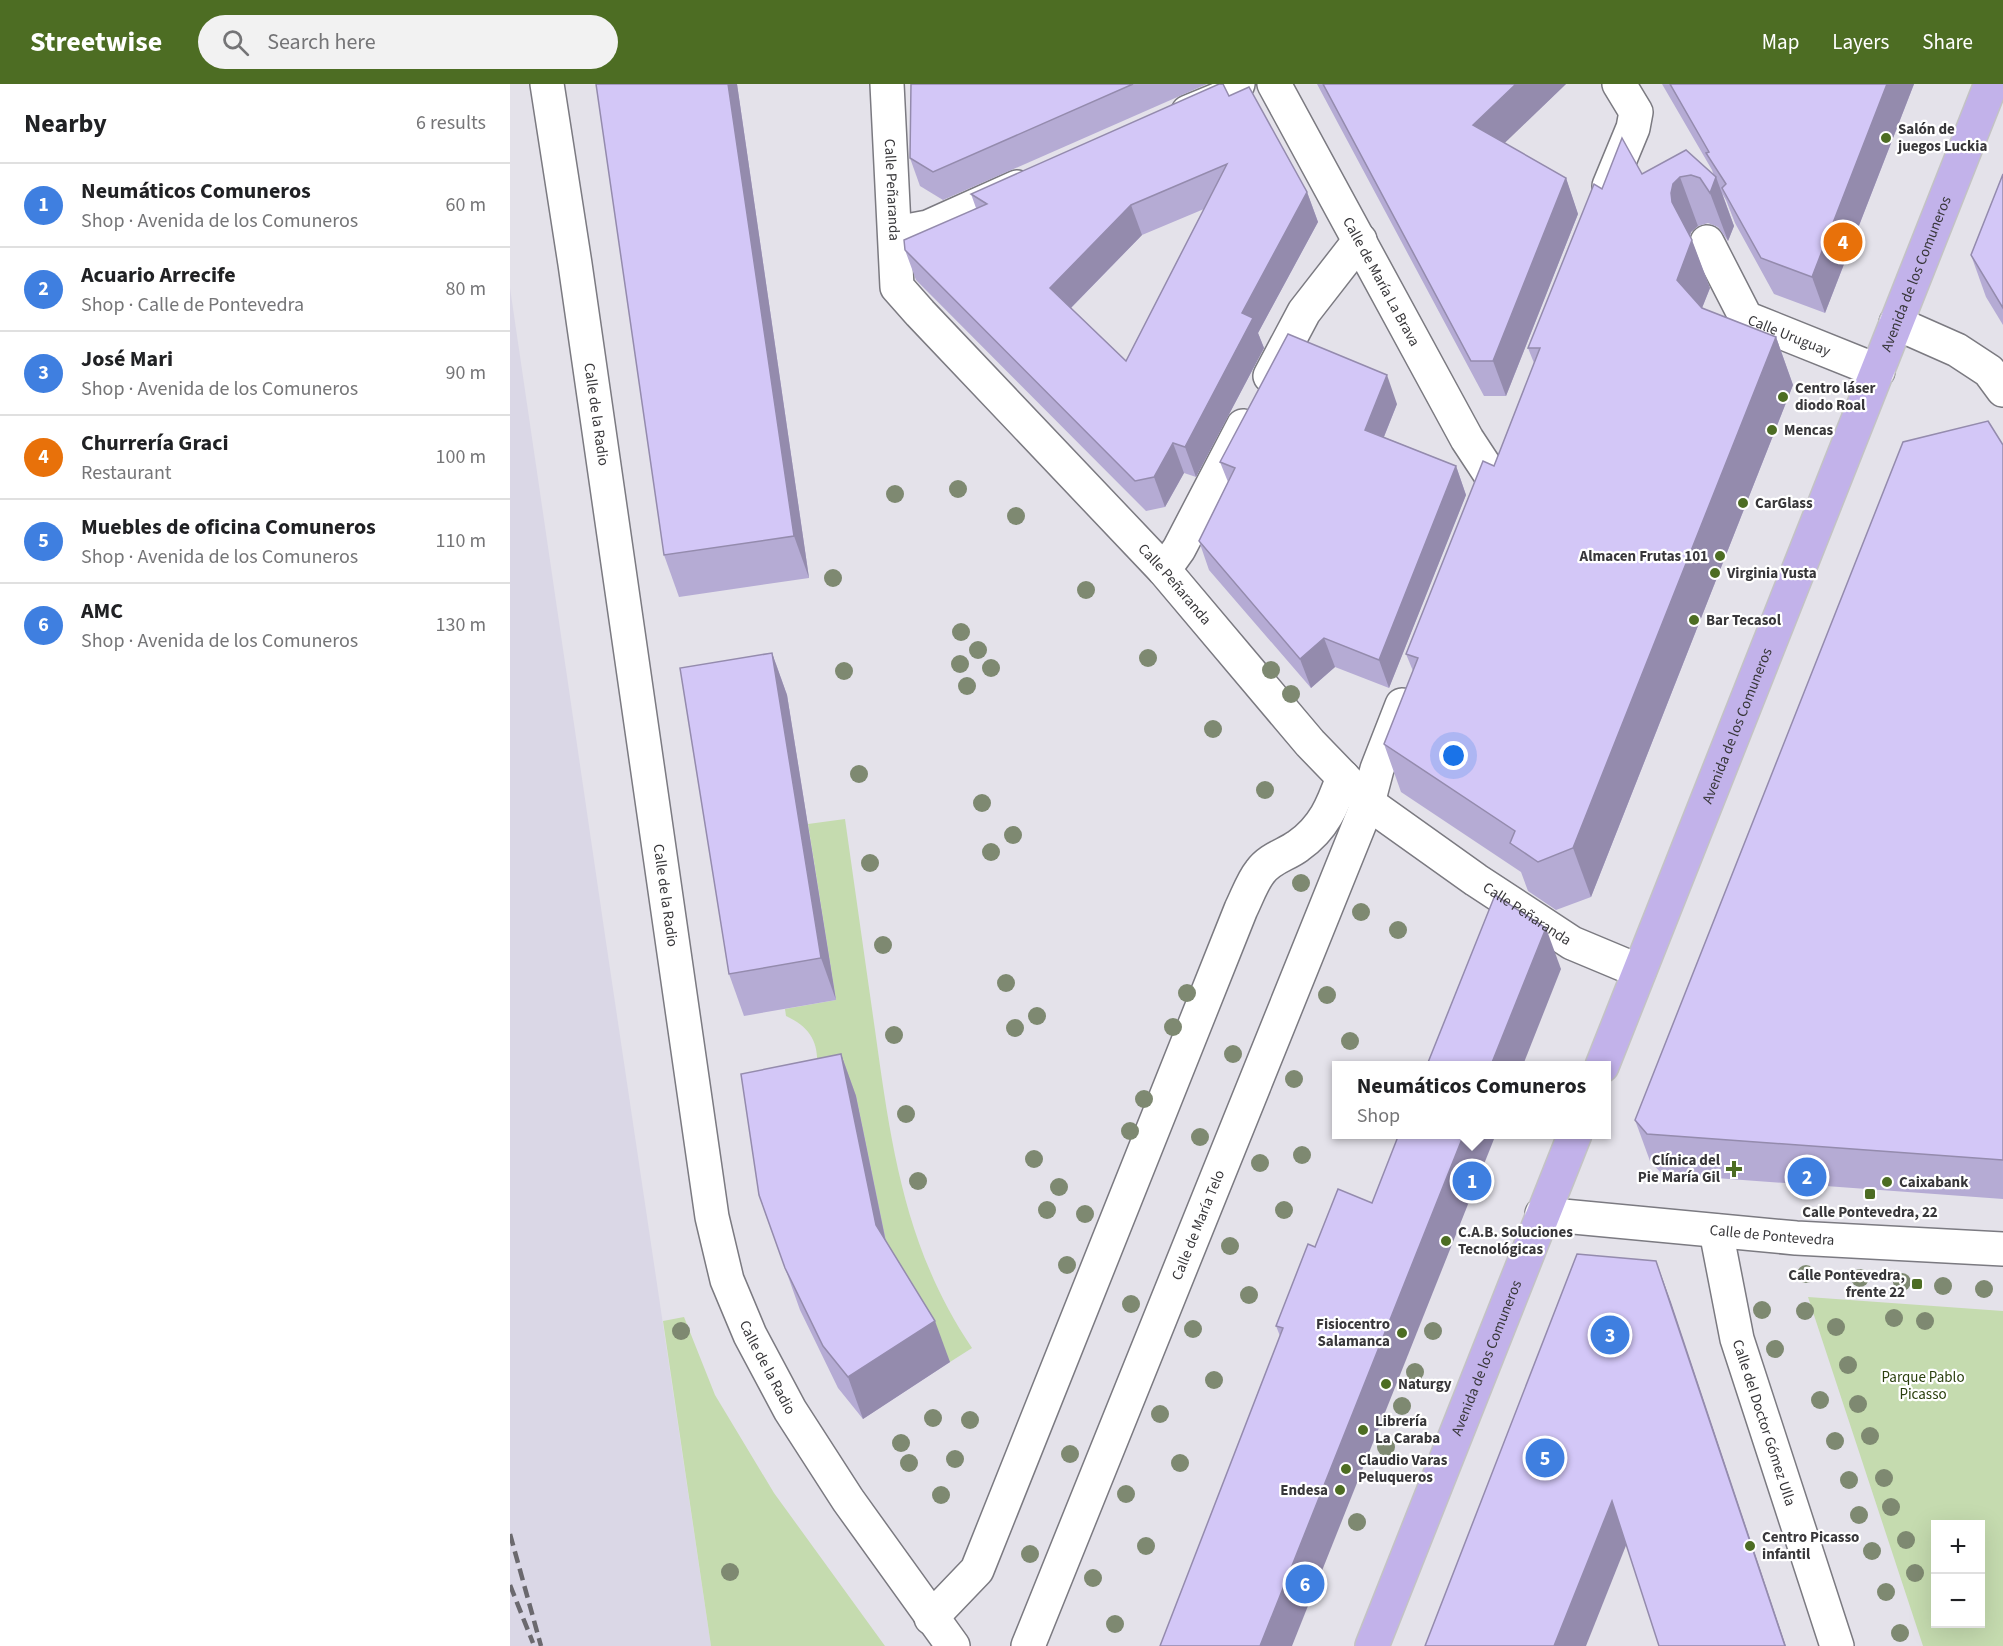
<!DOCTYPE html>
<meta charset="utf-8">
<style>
body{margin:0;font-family:"Source Sans 3",sans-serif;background:#f2f2f2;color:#202124}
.controls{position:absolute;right:18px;bottom:18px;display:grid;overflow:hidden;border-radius:0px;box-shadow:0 6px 24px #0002}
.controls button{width:54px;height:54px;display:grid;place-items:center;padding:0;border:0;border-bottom:2px solid #e0e0e0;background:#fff;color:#202124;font:30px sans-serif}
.you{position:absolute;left:944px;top:672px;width:21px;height:21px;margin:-15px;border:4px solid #fff;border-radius:50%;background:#1a73e8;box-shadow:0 0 0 9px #1a73e833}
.badge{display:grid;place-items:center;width:39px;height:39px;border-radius:50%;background:#4d6d23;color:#fff;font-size:20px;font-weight:700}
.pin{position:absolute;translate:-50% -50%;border:3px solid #fff;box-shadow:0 2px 6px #0006}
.popup{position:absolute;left:822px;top:977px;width:279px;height:78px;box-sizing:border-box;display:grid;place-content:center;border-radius:0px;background:#fff;filter:drop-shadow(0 2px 4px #0005);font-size:20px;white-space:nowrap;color:#757577}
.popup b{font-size:22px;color:#202124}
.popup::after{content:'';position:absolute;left:50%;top:100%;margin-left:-12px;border:12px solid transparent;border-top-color:#fff}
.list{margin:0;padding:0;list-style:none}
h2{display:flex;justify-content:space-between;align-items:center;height:78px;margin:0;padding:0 24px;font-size:26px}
h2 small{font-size:20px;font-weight:400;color:#757577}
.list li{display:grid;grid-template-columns:39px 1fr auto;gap:18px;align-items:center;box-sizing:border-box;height:84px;padding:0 24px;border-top:2px solid #e0e0e0}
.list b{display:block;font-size:22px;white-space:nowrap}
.list p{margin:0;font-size:20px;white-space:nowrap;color:#757577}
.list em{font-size:20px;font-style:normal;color:#757577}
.icon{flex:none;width:33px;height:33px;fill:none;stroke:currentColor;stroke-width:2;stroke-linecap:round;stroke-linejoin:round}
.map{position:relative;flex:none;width:1493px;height:1562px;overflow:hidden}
header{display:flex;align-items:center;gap:36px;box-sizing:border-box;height:84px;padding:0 30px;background:#4d6d23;color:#fff}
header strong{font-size:28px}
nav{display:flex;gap:33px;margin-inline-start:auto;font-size:21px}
.search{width:420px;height:54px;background:#f2f2f2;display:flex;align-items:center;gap:15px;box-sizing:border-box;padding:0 21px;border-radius:33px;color:#757577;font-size:22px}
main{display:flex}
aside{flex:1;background:#fff}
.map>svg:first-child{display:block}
.built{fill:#dad7e6}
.green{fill:#c5dbaf;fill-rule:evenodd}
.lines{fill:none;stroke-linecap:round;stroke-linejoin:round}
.minor-casing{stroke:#7b7a81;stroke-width:36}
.major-casing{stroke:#c3c3c4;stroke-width:36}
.minor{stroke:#fff;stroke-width:33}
.major{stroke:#c2b2ea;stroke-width:33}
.rail{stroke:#6b696e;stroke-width:4.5;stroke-dasharray:12 6;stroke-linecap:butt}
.tree{fill:#7e8971}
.wall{fill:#b5abd4;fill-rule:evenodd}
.shaded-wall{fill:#948bad}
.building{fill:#d3c7f7;stroke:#948bad;stroke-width:1.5;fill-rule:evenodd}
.poi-dot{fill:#4d6d23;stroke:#fff;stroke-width:2}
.labels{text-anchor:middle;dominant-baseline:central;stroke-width:4.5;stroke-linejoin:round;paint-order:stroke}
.poi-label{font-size:15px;font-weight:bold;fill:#38373a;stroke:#fff;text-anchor:start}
.street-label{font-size:15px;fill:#38373a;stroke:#fff}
.park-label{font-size:15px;fill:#2b400e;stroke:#fff}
</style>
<header>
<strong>Streetwise</strong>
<div class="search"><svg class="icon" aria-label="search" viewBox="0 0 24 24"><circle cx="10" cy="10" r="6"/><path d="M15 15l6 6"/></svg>Search here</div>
<nav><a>Map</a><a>Layers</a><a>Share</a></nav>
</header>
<main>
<aside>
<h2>Nearby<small>6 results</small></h2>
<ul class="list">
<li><span class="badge" style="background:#3f7fe0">1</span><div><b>Neumáticos Comuneros</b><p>Shop · Avenida de los Comuneros</p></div><em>60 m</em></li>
<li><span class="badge" style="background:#3f7fe0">2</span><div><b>Acuario Arrecife</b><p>Shop · Calle de Pontevedra</p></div><em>80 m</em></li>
<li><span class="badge" style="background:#3f7fe0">3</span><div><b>José Mari</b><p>Shop · Avenida de los Comuneros</p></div><em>90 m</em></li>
<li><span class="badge" style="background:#e8710a">4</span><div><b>Churrería Graci</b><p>Restaurant</p></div><em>100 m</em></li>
<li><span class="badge" style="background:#3f7fe0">5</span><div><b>Muebles de oficina Comuneros</b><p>Shop · Avenida de los Comuneros</p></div><em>110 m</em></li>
<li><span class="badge" style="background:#3f7fe0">6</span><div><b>AMC</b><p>Shop · Avenida de los Comuneros</p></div><em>130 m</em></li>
</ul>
</aside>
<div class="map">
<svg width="1493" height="1562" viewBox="0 0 1493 1562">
<rect width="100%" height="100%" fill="#e4e2ea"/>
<path class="built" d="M 0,204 L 96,858 L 201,1562 L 0,1562 Z"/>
<g class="green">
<path d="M 335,735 C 345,805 355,876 365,946 C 381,1061 395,1165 462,1264 L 440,1278 L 381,1183 L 346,1012 L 307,984 C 309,958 300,943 276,932 L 275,925 L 326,916 L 298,740 Z"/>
<path d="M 1298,1213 L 1493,1227 L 1493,1562 L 1413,1562 ZM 1470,1440 L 1470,1540 L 1426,1540 L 1426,1440 Z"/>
<path d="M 174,1233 L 205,1311 L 264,1409 L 375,1562 L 201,1562 L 153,1237 Z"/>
</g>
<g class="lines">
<defs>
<g id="minor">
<path id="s1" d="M 37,0 L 65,180 L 202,1133 L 217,1196 L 240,1251 L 280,1326 L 338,1416 L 443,1562"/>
<path id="s2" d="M 377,0 L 387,203 L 410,229 L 654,486 L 800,659 L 858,719 L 966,796 L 1062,859 L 1129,887"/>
<path id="s3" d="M 764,0 L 957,355 L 982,393"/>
<path d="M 678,28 L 712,14 L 728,0"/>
<path d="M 1099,102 L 1123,44 L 1126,28 L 1109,0"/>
<path d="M 386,149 L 418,143 L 507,103"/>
<path id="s4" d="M 1197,158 L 1236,234 L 1368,287"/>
<path d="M 1386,239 L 1447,266 L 1479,287 L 1493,306"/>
<path d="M 760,292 L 794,228 L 850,156"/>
<path d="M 654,486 L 669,465 L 733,342"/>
<path id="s5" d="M 1032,1130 L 1286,1154 L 1493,1165"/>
<path id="s6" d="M 1206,1147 L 1227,1255 L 1327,1562"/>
<path d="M 421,1534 L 467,1486 L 731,825 C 737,813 742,798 750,788 C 760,774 776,771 788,762 C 814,744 823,721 833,693"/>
<path id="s7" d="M 518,1562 L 858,719 L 867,685 L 892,621"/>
</g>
<g id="major">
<path id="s8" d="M 1092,982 L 1481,0"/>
<path id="s9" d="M 862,1562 L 1065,1050"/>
</g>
</defs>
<use href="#minor" class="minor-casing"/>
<use href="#major" class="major-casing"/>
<use href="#minor" class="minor"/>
<use href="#major" class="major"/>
<g class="rail">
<path d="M 0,1450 L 31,1562"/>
<path d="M 0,1501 L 23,1559"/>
</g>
</g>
<g class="tree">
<circle cx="448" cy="405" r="9"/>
<circle cx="385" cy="410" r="9"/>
<circle cx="506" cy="432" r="9"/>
<circle cx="323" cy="494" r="9"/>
<circle cx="576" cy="506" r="9"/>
<circle cx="451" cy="548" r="9"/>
<circle cx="468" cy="566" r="9"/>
<circle cx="638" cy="574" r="9"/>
<circle cx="450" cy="580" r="9"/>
<circle cx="481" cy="584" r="9"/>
<circle cx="761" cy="586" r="9"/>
<circle cx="334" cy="587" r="9"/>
<circle cx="457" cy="602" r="9"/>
<circle cx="781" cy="610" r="9"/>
<circle cx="703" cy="645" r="9"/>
<circle cx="349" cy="690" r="9"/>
<circle cx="755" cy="706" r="9"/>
<circle cx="472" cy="719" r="9"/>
<circle cx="503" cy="751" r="9"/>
<circle cx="481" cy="768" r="9"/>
<circle cx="360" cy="779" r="9"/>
<circle cx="791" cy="799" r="9"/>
<circle cx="851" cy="828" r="9"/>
<circle cx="888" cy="846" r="9"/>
<circle cx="373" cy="861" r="9"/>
<circle cx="496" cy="899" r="9"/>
<circle cx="677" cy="909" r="9"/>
<circle cx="817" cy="911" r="9"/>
<circle cx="527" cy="932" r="9"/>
<circle cx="663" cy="943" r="9"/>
<circle cx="505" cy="944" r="9"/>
<circle cx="384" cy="951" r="9"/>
<circle cx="840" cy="957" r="9"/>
<circle cx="723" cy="970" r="9"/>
<circle cx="784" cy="995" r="9"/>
<circle cx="634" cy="1015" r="9"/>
<circle cx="396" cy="1030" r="9"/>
<circle cx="620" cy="1047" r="9"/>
<circle cx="690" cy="1053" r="9"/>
<circle cx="792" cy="1071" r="9"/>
<circle cx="524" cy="1075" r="9"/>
<circle cx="750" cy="1079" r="9"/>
<circle cx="408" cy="1097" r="9"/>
<circle cx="549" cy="1103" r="9"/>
<circle cx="537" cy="1126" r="9"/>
<circle cx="774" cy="1126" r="9"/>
<circle cx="575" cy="1130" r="9"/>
<circle cx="720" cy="1162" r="9"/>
<circle cx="557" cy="1181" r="9"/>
<circle cx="1296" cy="1190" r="9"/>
<circle cx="1350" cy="1194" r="9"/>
<circle cx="1392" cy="1198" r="9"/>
<circle cx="1433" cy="1202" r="9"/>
<circle cx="1474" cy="1205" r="9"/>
<circle cx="739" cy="1211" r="9"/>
<circle cx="621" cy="1220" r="9"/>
<circle cx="1252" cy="1226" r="9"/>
<circle cx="1295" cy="1227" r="9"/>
<circle cx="1384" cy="1234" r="9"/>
<circle cx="1415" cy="1237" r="9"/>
<circle cx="1326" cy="1243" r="9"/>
<circle cx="683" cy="1245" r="9"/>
<circle cx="171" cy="1247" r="9"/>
<circle cx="923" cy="1247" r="9"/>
<circle cx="1265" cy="1265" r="9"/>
<circle cx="1338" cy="1281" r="9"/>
<circle cx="905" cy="1288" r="9"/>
<circle cx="704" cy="1296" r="9"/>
<circle cx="1310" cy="1316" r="9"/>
<circle cx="1348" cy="1320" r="9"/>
<circle cx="892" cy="1322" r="9"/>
<circle cx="650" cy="1330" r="9"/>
<circle cx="423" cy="1334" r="9"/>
<circle cx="460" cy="1336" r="9"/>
<circle cx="1360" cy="1352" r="9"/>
<circle cx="1325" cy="1357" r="9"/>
<circle cx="391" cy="1359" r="9"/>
<circle cx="876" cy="1363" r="9"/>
<circle cx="560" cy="1370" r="9"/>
<circle cx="445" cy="1375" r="9"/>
<circle cx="399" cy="1379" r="9"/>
<circle cx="670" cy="1379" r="9"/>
<circle cx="1374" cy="1394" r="9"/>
<circle cx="1339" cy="1396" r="9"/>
<circle cx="616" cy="1410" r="9"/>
<circle cx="431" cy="1411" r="9"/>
<circle cx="1381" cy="1423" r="9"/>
<circle cx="1349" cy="1431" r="9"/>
<circle cx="847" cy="1438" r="9"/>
<circle cx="1396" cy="1456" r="9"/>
<circle cx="636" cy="1462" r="9"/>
<circle cx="1362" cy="1467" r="9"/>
<circle cx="520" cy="1470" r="9"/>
<circle cx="220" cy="1488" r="9"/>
<circle cx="1405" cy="1489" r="9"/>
<circle cx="583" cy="1494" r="9"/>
<circle cx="1376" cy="1508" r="9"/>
<circle cx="605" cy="1540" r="9"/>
<circle cx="1390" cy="1549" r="9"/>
</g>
<g class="wall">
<path d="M 227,0 L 299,494 L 169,513 L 154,471 Z"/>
<path d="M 401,0 L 697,0 L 433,116 L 410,102 L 400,74 Z"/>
<path d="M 807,0 L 1056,0 L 994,59 L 1056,94 L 1068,130 L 996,312 L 974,312 Z"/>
<path d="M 1152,0 L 1404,0 L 1315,229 L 1264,210 L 1225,139 L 1216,116 L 1212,109 L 1224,142 L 1218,157 L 1208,143 L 1198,139 L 1188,142 L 1181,148 L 1180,152 L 1200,204 L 1192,224 L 1266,253 L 1283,301 L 1081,813 L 1046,826 L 1018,807 L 1011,788 L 891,708 L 874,660 L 903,587 L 896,570 L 984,382 L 1024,279 L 1018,264 L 1092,105 L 1132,90 L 1204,92 L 1202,86 Z"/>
<path d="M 719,12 L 797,108 L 808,138 L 748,249 L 754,264 L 686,393 L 674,389 L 655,423 L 636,427 L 406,196 L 395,166 L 466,124 L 461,110 ZM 694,125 L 616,277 L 561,224 L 632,151 Z"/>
<path d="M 1493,90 L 1493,241 L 1476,213 L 1461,171 Z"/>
<path d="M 887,320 L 874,353 L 946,382 L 956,411 L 879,604 L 825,583 L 801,604 L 699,486 L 689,457 L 718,398 L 710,378 Z"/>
<path d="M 1493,361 L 1493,1115 L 1152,1090 L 1140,1077 L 1125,1036 Z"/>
<path d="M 262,569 L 277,611 L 326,916 L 234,932 L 219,890 Z"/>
<path d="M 331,970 L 346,1012 L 376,1157 L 440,1278 L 353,1335 L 328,1304 L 290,1226 L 249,1111 Z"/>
<path d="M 986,1050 L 770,1252 L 766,1242 L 805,1163 L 862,1119 Z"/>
</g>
<g class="shaded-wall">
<path d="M 218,0 L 227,0 L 299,494 L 284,452 Z"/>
<path d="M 1006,0 L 1056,0 L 976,77 L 963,41 Z"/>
<path d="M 1377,0 L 1404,0 L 1315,229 L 1302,193 Z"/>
<path d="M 1170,93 L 1188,142 L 1181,148 L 1178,158 L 1182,156 L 1200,204 L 1184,244 L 1167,196 L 1162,118 L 1161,109 L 1163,100 Z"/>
<path d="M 1206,93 L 1224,142 L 1218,157 L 1200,109 Z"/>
<path d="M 1056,94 L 1068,130 L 996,312 L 983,277 Z"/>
<path d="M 797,108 L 808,138 L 748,249 L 754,264 L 686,393 L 675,363 L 732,229 Z"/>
<path d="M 621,121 L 632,151 L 551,234 L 540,204 Z"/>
<path d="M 1266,253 L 1283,301 L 1081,813 L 1063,764 Z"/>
<path d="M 877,291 L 887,320 L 865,375 L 855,346 Z"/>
<path d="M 663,359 L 674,389 L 655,423 L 644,393 Z"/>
<path d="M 946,382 L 956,411 L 879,604 L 869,576 Z"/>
<path d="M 814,554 L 825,583 L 801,604 L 790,575 Z"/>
<path d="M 262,569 L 277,611 L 326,916 L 311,874 Z"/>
<path d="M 1036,844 L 1051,885 L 1013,981 L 981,981 Z"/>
<path d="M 331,970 L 346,1012 L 381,1183 L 366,1141 Z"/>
<path d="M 954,1050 L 986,1050 L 782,1562 L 750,1562 Z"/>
<path d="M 1146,1177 L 1161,1218 L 1276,1562 L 1275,1562 Z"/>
<path d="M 425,1237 L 440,1278 L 353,1335 L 338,1293 Z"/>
<path d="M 1102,1417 L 1117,1459 L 1076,1562 L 1044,1562 Z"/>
</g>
<g class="building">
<path d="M 86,0 L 218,0 L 284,452 L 154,471 Z"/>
<path d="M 401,0 L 623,0 L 423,88 L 400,74 Z"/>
<path d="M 709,0 L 713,0 L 719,12 L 739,3 L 797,108 L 732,229 L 743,234 L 675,363 L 663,359 L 644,393 L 625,397 L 395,166 L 394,156 L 477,120 L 461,110 ZM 717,80 L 616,277 L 540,204 L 621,121 Z"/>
<path d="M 813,0 L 1006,0 L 963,41 L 1056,94 L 983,277 L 961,277 Z"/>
<path d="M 1160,0 L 1377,0 L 1302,193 L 1251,174 L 1212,104 L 1216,100 L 1196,69 L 1199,68 Z"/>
<path d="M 1112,54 L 1132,90 L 1176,66 L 1206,93 L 1200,109 L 1190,94 L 1181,91 L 1170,93 L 1163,100 L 1161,109 L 1162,118 L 1182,156 L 1167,196 L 1192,224 L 1266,253 L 1063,764 L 1028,778 L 1000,759 L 1005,747 L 874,660 L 908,574 L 896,570 L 973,377 L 984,382 L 1030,264 L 1018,264 L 1084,100 L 1092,105 Z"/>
<path d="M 1493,90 L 1493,224 L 1461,171 Z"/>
<path d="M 778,250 L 877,291 L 855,346 L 946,382 L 869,576 L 814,554 L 790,575 L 689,457 L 725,384 L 710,378 Z"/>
<path d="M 1478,337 L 1493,361 L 1493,1076 L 1137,1050 L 1125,1036 L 1393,358 Z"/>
<path d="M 262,569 L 311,874 L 219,890 L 170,584 Z"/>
<path d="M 985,811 L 1036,844 L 981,981 L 917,981 Z"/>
<path d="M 331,970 L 366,1141 L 425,1237 L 338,1293 L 313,1262 L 275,1184 L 249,1111 L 231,990 Z"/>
<path d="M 889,1050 L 954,1050 L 750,1562 L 650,1562 L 773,1244 L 766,1242 L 798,1160 L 805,1163 L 828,1105 L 862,1119 Z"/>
<path d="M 1067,1170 L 1146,1177 L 1275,1562 L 1149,1562 L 1102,1417 L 1044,1562 L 915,1562 Z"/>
</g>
<g class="poi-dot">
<circle cx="1376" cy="54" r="6"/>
<circle cx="1273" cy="313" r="6"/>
<circle cx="1262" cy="346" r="6"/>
<circle cx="1233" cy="419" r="6"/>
<circle cx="1210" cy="472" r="6"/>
<circle cx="1205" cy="489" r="6"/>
<circle cx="1184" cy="536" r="6"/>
<path d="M1221 1076h6v6h6v6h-6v6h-6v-6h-6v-6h6z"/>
<circle cx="1377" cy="1098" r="6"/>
<rect x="1354" y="1104" width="12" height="12" rx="3"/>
<circle cx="936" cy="1157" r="6"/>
<rect x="1401" y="1194" width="12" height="12" rx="3"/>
<circle cx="892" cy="1249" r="6"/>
<circle cx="876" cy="1300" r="6"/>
<circle cx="853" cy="1346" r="6"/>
<circle cx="836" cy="1385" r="6"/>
<circle cx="830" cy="1406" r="6"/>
<circle cx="1240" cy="1462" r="6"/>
</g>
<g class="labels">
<g class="poi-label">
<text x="1388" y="45">Salón de<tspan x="1388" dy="17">juegos Luckia</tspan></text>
<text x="1285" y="304">Centro láser<tspan x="1285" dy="17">diodo Roal</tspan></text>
<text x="1274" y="346">Mencas</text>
<text x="1245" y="419">CarGlass</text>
<text x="1198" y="472" text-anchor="end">Almacen Frutas 101</text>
<text x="1217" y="489">Virginia Yusta</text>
<text x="1196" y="536">Bar Tecasol</text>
<text x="1210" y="1076" text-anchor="end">Clínica del<tspan x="1210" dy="17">Pie María Gil</tspan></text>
<text x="1389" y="1098">Caixabank</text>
<text x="1360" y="1128" text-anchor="middle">Calle Pontevedra, 22</text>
<text x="948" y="1148">C.A.B. Soluciones<tspan x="948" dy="17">Tecnológicas</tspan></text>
<text x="1395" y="1191" text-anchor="end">Calle Pontevedra,<tspan x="1395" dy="17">frente 22</tspan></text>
<text x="880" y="1240" text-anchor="end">Fisiocentro<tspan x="880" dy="17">Salamanca</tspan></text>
<text x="888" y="1300">Naturgy</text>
<text x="865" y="1337">Librería<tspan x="865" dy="17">La Caraba</tspan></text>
<text x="848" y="1376">Claudio Varas<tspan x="848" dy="17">Peluqueros</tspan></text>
<text x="818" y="1406" text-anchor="end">Endesa</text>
<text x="1252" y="1453">Centro Picasso<tspan x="1252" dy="17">infantil</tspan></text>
</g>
<g class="street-label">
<text stroke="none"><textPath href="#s2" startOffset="106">Calle Peñaranda</textPath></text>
<text stroke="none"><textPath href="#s8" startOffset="852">Avenida de los Comuneros</textPath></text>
<text stroke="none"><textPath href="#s3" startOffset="225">Calle de María La Brava</textPath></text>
<text stroke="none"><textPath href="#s4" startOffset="132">Calle Uruguay</textPath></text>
<text stroke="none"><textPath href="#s1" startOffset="334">Calle de la Radio</textPath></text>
<text stroke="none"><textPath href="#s2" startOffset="610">Calle Peñaranda</textPath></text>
<text stroke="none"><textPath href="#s8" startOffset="366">Avenida de los Comuneros</textPath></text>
<text stroke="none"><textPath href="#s1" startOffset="820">Calle de la Radio</textPath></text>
<text stroke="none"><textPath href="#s2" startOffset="1096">Calle Peñaranda</textPath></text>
<text stroke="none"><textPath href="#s7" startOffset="454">Calle de María Telo</textPath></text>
<text stroke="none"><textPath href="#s5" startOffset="231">Calle de Pontevedra</textPath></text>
<text stroke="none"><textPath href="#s9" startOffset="310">Avenida de los Comuneros</textPath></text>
<text stroke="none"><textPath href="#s1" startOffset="1306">Calle de la Radio</textPath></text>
<text stroke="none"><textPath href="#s6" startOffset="198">Calle del Doctor Gómez Ulla</textPath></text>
</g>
<g class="park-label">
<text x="1413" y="1293">Parque Pablo<tspan x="1413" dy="17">Picasso</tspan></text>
</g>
</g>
</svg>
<div class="controls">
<button>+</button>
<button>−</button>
</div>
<div class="you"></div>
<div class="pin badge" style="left:962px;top:1097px;background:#3f7fe0">1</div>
<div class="popup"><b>Neumáticos Comuneros</b>Shop</div>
<div class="pin badge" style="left:1297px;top:1093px;background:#3f7fe0">2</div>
<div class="pin badge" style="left:1100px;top:1251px;background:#3f7fe0">3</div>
<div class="pin badge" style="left:1333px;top:158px;background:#e8710a">4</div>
<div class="pin badge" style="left:1035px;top:1374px;background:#3f7fe0">5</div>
<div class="pin badge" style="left:795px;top:1500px;background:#3f7fe0">6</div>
</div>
</main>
